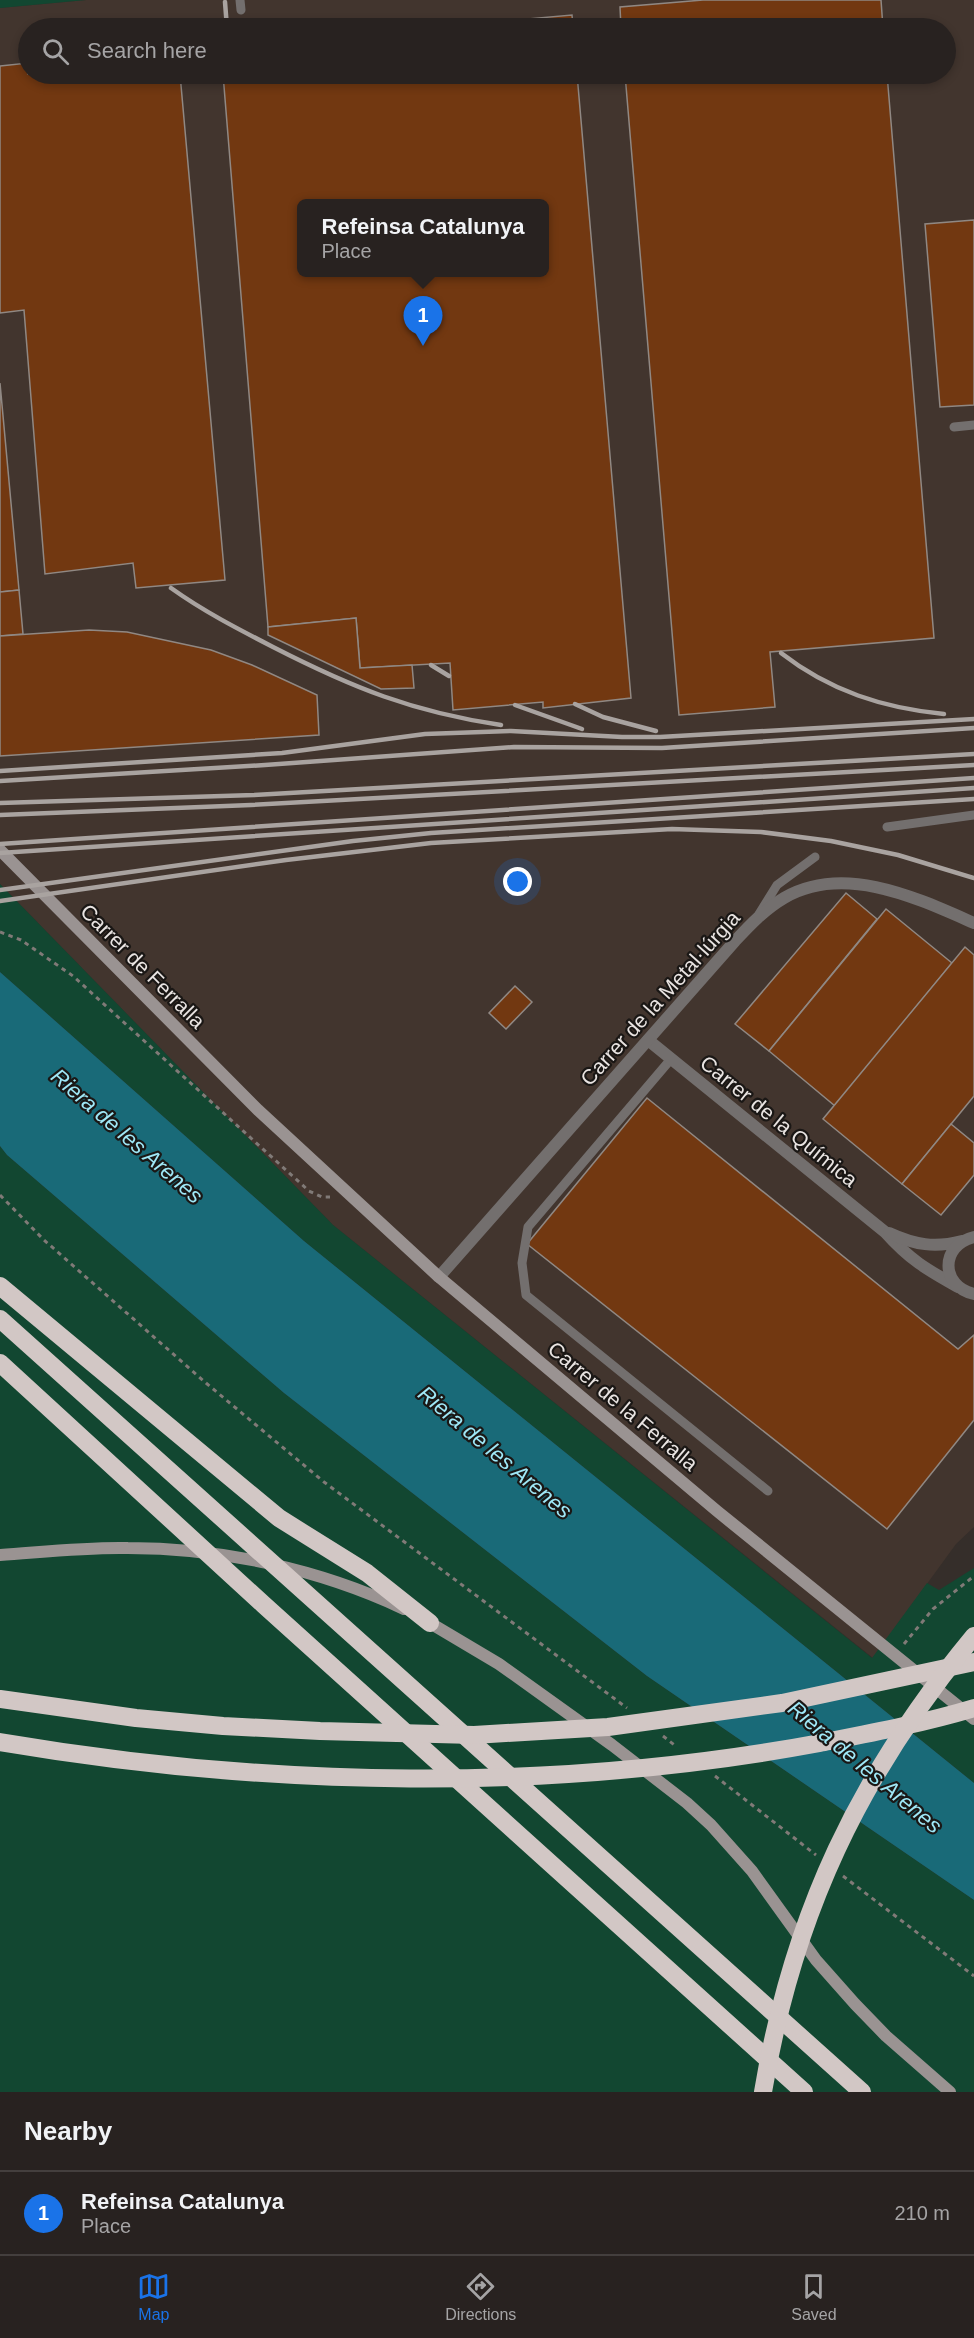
<!DOCTYPE html>
<meta charset="utf-8">
<style>
body{margin:0;font-family:Arial,sans-serif;background:#342f2d;color:#f1f3f6}
.you{position:absolute;left:518px;top:882px;width:21px;height:21px;margin:-15px;border:4px solid #fff;border-radius:50%;background:#1a73e8;box-shadow:0 0 0 9px #1a73e833}
.badge{display:grid;place-items:center;width:39px;height:39px;border-radius:50%;background:#1a73e8;color:#fff;font-size:20px;font-weight:700}
.pin{position:absolute;translate:-50% -50px;filter:drop-shadow(0 2px 3px #0008)}
.pin::after{content:'';position:absolute;top:32px;width:21px;height:18px;background:inherit;clip-path:polygon(0 0,100% 0,50% 100%)}
.popup{position:absolute;left:297px;top:199px;width:252px;height:78px;box-sizing:border-box;display:grid;place-content:center;border-radius:9px;background:#282220;filter:drop-shadow(0 2px 4px #0005);font-size:20px;white-space:nowrap;color:#a5a4a5}
.popup b{font-size:22px;color:#f1f3f6}
.popup::after{content:'';position:absolute;left:50%;top:100%;margin-left:-12px;border:12px solid transparent;border-top-color:#282220}
.list{margin:0;padding:0;list-style:none}
h2{display:flex;justify-content:space-between;align-items:center;height:78px;margin:0;padding:0 24px;font-size:26px}
h2 small{font-size:20px;font-weight:400;color:#a5a4a5}
.list li{display:grid;grid-template-columns:39px 1fr auto;gap:18px;align-items:center;box-sizing:border-box;height:84px;padding:0 24px;border-top:2px solid #443f3e}
.list b{display:block;font-size:22px;white-space:nowrap}
.list p{margin:0;font-size:20px;white-space:nowrap;color:#a5a4a5}
.list em{font-size:20px;font-style:normal;color:#a5a4a5}
.icon{flex:none;width:33px;height:33px;fill:none;stroke:currentColor;stroke-width:2;stroke-linecap:round;stroke-linejoin:round}
.map{position:relative;flex:none;width:974px;height:2092px;overflow:hidden}
.search{position:absolute;background:#282220;box-shadow:0 3px 9px #0003;left:18px;right:18px;top:18px;height:66px;display:flex;align-items:center;gap:15px;box-sizing:border-box;padding:0 21px;border-radius:33px;color:#a5a4a5;font-size:22px}
.sheet{height:162px;background:#282220}
nav{display:flex;justify-content:space-around;align-items:center;box-sizing:border-box;height:84px;border-top:2px solid #443f3e;background:#282220;font-size:16px;color:#a5a4a5}
nav a{display:grid;justify-items:center;gap:3px}
nav .on{color:#1a73e8}
.map>svg:first-child{display:block}
.built{fill:#42352e;fill-rule:evenodd}
.green{fill:#124731}
.water{fill:#196a78}
.building{fill:#723811;stroke:#908883;stroke-width:1.5;fill-rule:evenodd}
.lines{fill:none;stroke-linecap:round;stroke-linejoin:round}
.path{stroke:#807a77;stroke-width:3;stroke-dasharray:4.5 4.5;stroke-linecap:butt}
.lane{stroke:#736f6e;stroke-width:9}
.street{stroke:#736f6e;stroke-width:12}
.secondary{stroke:#9a9392;stroke-width:12}
.highway{stroke:#d2c7c5;stroke-width:18}
.rail{stroke:#a9a3a0;stroke-width:4.5}
.labels{text-anchor:middle;dominant-baseline:central;stroke-width:4.5;stroke-linejoin:round;paint-order:stroke}
.street-label{font-size:21px;fill:#e9e4e2;stroke:#1a1715}
.water-label{font-size:22px;font-style:italic;fill:#9fe8f7;stroke:#1a1715}
</style>
<div class="map">
<svg width="974" height="2092" viewBox="0 0 974 2092">
<rect width="100%" height="100%" fill="#352e2a"/>
<path class="built" d="M 86,0 L 974,0 L 974,1527 L 956,1544 L 873,1658 L 333,1225 L 0,884 L 0,8 ZM 28,28 L 946,28 L 946,74 L 28,74 ZM 302,204 L 544,204 L 544,272 L 302,272 Z"/>
<g class="green">
<path d="M 0,0 L 86,0 L 0,8 Z"/>
<path d="M 0,884 L 333,1225 L 872,1658 L 927,1583 L 939,1590 L 974,1568 L 974,1783 L 304,1241 L 0,972 Z"/>
<path d="M 0,1146 L 7,1155 L 284,1393 L 647,1676 L 974,1900 L 974,2092 L 0,2092 Z"/>
</g>
<path class="water" d="M 0,972 L 304,1241 L 974,1783 L 974,1900 L 647,1676 L 284,1393 L 7,1155 L 0,1146 Z"/>
<g class="building">
<path d="M 703,0 L 881,0 L 883,28 L 621,28 L 620,7 Z"/>
<path d="M 572,15 L 573,28 L 426,28 Z"/>
<path d="M 28,63 L 28,74 L 180,74 L 225,580 L 136,588 L 133,563 L 45,574 L 24,310 L 0,313 L 0,66 Z"/>
<path d="M 223,74 L 577,74 L 631,698 L 543,708 L 543,702 L 453,710 L 450,663 L 360,668 L 356,618 L 268,627 ZM 302,204 L 544,204 L 544,272 L 302,272 Z"/>
<path d="M 625,74 L 887,74 L 934,638 L 770,652 L 775,707 L 679,715 Z"/>
<path d="M 974,220 L 974,405 L 940,407 L 925,224 Z"/>
<path d="M 0,383 L 19,590 L 0,592 Z"/>
<path d="M 19,590 L 23,634 L 0,636 L 0,592 Z"/>
<path d="M 356,618 L 360,668 L 412,665 L 414,688 L 381,689 L 268,635 L 268,627 Z"/>
<path d="M 89,630 L 127,632 L 211,650 L 252,665 L 317,695 L 319,735 L 0,756 L 0,636 Z"/>
<path d="M 846,893 L 877,919 L 769,1051 L 735,1024 Z"/>
<path d="M 886,909 L 952,963 L 835,1106 L 769,1051 Z"/>
<path d="M 965,947 L 974,955 L 974,1096 L 902,1184 L 823,1119 Z"/>
<path d="M 515,986 L 532,1002 L 506,1029 L 489,1013 Z"/>
<path d="M 647,1098 L 958,1349 L 974,1335 L 974,1420 L 887,1529 L 527,1244 Z"/>
<path d="M 951,1124 L 974,1143 L 974,1175 L 941,1215 L 902,1184 Z"/>
</g>
<g class="lines">
<g class="path">
<path d="M 0,932 L 21,940 L 73,976 L 309,1191 L 322,1197 L 330,1197"/>
<path d="M 0,1195 L 44,1240 L 206,1383 L 324,1482 L 627,1708"/>
<path d="M 904,1644 L 933,1609 L 974,1576"/>
<path d="M 663,1736 L 677,1747"/>
<path d="M 715,1776 L 816,1855"/>
<path d="M 843,1876 L 974,1976"/>
</g>
<g class="lane">
<path d="M 240,0 L 241,10"/>
<path d="M 954,427 L 974,425"/>
<path d="M 887,827 L 974,815"/>
<path d="M 759,914 L 777,885 L 815,857"/>
<path d="M 671,1059 L 528,1227 L 522,1263 L 526,1295 L 768,1491"/>
</g>
<g class="street">
<path d="M 648,1040 L 885,1232 C 910,1260 926,1269 958,1287"/>
<path d="M 889,1233 C 915,1245 935,1248 962,1241"/>
<path d="M 974,1237 C 940,1245 940,1286 974,1294"/>
<path d="M 439,1277 L 735,941 C 750,925 765,909 784,898 C 844,863 917,898 974,923"/>
</g>
<g class="secondary">
<path d="M 0,850 L 258,1110 L 439,1277 L 717,1511 L 974,1719"/>
<path d="M 0,1555 C 43,1552 85,1547 128,1548 C 222,1548 319,1569 404,1609"/>
<path d="M 425,1620 L 499,1664 L 612,1745 L 687,1803 L 711,1825 L 752,1871 L 816,1960 L 855,2004 L 886,2036 L 950,2092"/>
</g>
<g class="highway">
<path d="M 0,1286 L 279,1518 L 367,1573 L 430,1623"/>
<path d="M 0,1319 L 862,2092"/>
<path d="M 0,1363 L 264,1605 L 804,2092"/>
<path d="M 0,1699 L 136,1718 L 223,1726 L 320,1731 L 474,1735 L 608,1727 L 782,1703 L 974,1662"/>
<path d="M 0,1742 C 270,1788 551,1793 820,1743 C 871,1733 924,1723 974,1708"/>
<path d="M 763,2092 C 793,1914 859,1775 974,1636"/>
</g>
<g class="rail">
<path d="M 225,2 L 227,28"/>
<path d="M 171,588 C 203,611 238,629 273,647 C 353,688 413,712 501,725"/>
<path d="M 781,653 C 830,691 883,708 944,714"/>
<path d="M 431,665 L 449,676"/>
<path d="M 575,704 L 603,717 L 656,731"/>
<path d="M 515,705 L 582,729"/>
<path d="M 0,771 L 282,753 L 425,734 L 511,731 L 622,737 L 660,737 L 974,719"/>
<path d="M 0,781 L 265,765 L 514,747 L 662,748 L 974,728"/>
<path d="M 0,803 L 254,795 L 974,754"/>
<path d="M 0,815 L 251,805 L 974,765"/>
<path d="M 0,844 L 974,778"/>
<path d="M 0,853 L 974,788"/>
<path d="M 0,890 L 353,841 L 431,833 L 974,799"/>
<path d="M 0,901 L 286,860 L 431,843 L 672,829 L 761,832 L 831,841 L 898,855 L 974,878"/>
</g>
</g>
<g class="labels">
<g class="street-label">
<text transform="translate(143 966) rotate(45)">Carrer de Ferralla</text>
<text transform="translate(660 998) rotate(-48)">Carrer de la Metal·lúrgia</text>
<text transform="translate(779 1121) rotate(39)">Carrer de la Química</text>
<text transform="translate(623 1406) rotate(40)">Carrer de la Ferralla</text>
</g>
<g class="water-label">
<text transform="translate(127 1136) rotate(41)">Riera de les Arenes</text>
<text transform="translate(495 1452) rotate(40)">Riera de les Arenes</text>
<text transform="translate(865 1767) rotate(40)">Riera de les Arenes</text>
</g>
</g>
</svg>
<div class="you"></div>
<div class="pin badge" style="left:423px;top:346px">1</div>
<div class="popup"><b>Refeinsa Catalunya</b>Place</div>
<div class="search"><svg class="icon" aria-label="search" viewBox="0 0 24 24"><circle cx="10" cy="10" r="6"/><path d="M15 15l6 6"/></svg>Search here</div>
</div>
<section class="sheet">
<h2>Nearby<small></small></h2>
<ul class="list">
<li><span class="badge">1</span><div><b>Refeinsa Catalunya</b><p>Place</p></div><em>210 m</em></li>
</ul>
</section>
<nav>
<a class="on"><svg class="icon" aria-label="map" viewBox="0 0 24 24"><path d="M3 6l6-2 6 2 6-2v14l-6 2-6-2-6 2zM9 4v14M15 6v14"/></svg>Map</a>
<a><svg class="icon" aria-label="directions" viewBox="0 0 24 24"><path d="M12 3l9 9-9 9-9-9zM9 14v-3h6M13 9l2 2-2 2"/></svg>Directions</a>
<a><svg class="icon" aria-label="saved" viewBox="0 0 24 24"><path d="M7 4h10v16l-5-4-5 4z"/></svg>Saved</a>
</nav>
